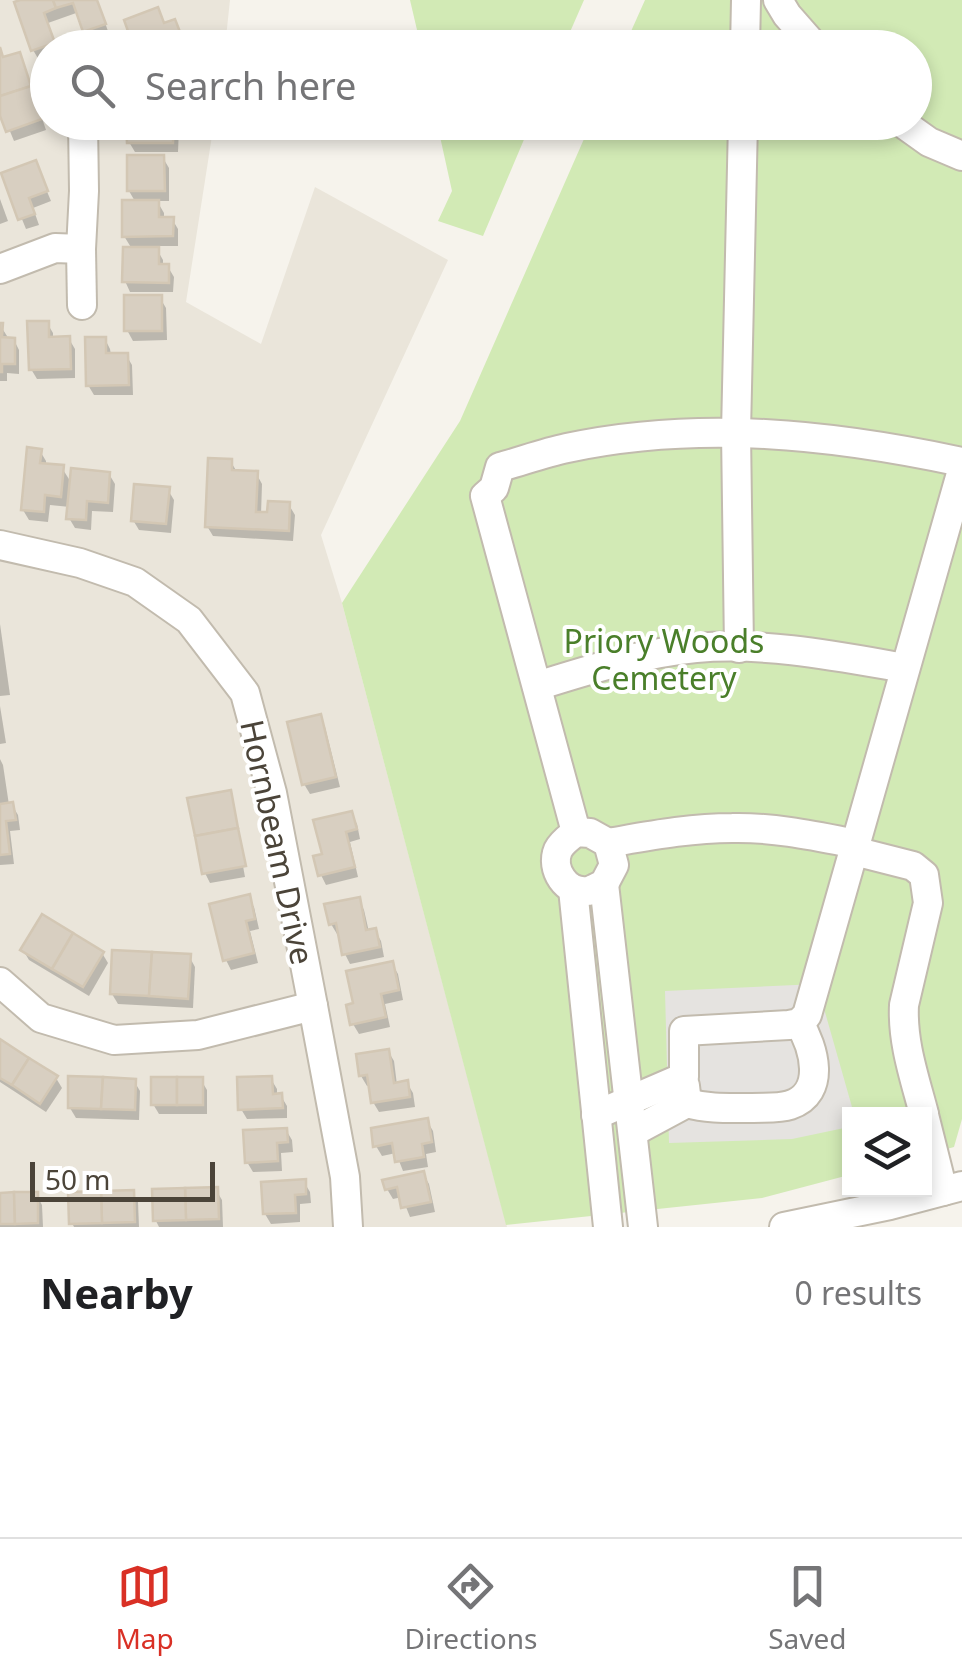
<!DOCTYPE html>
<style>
body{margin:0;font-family:"Noto Sans",sans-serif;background:#f2f2f2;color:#202124}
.controls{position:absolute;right:30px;bottom:30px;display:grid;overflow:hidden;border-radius:0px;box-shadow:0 5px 15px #0003}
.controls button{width:90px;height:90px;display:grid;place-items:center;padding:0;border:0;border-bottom:2px solid #e0e0e0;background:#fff;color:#202124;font:50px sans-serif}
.scale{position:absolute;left:30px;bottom:25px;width:185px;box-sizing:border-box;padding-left:10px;border:5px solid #4b4439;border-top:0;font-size:28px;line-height:35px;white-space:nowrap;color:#4b4439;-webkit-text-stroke:8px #fff;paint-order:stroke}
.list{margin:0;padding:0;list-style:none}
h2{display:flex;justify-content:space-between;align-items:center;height:130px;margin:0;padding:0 40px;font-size:42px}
h2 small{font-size:32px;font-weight:400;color:#757577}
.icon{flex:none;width:55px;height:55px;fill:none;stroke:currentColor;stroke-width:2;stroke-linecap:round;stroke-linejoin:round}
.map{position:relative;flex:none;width:962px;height:1227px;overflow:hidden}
.search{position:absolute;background:#fff;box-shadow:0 5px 15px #0003;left:30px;right:30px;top:30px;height:110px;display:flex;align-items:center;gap:25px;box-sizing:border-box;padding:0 35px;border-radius:55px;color:#757577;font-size:38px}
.sheet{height:310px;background:#fff}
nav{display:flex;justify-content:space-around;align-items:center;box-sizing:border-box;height:140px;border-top:2px solid #e0e0e0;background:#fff;font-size:28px;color:#757577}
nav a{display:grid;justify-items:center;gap:5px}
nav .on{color:#d93025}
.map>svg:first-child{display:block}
.residential{fill:#eae5da}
.green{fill:#d2eab5}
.parking{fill:#e5e3e0}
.shadow{fill:#0003}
.building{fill:#d8cfc1;stroke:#d3c7b4;stroke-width:2.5}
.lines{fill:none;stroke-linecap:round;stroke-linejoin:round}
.minor-casing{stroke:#c2bbae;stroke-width:32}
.minor{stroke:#fff;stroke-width:28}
.labels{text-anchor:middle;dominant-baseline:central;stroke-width:8;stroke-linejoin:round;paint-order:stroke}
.park-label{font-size:32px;fill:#4a7f2a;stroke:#fff}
.street-label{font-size:32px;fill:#4b4439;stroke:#fff}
</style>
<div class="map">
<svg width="962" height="1227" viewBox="0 0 962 1227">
<rect width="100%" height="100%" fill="#f6f3ec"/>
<path class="residential" d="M 0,0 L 230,0 L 225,47 L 48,48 L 48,122 L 214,123 L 186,302 L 261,344 L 315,187 L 448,260 L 321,535 L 342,603 L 507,1227 L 0,1227 Z"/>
<g class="green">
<path d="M 410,0 L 584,0 L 563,48 L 421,47 Z"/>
<path d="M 645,0 L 962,0 L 962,1119 L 954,1147 L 925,1155 L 924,1114 L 850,1114 L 849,1175 L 762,1198 L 506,1225 L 342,603 L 460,421 L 591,123 L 914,122 L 914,48 L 624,47 Z"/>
<path d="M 437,123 L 531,123 L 483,236 L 438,221 L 452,191 Z"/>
</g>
<path class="parking" d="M 817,984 L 854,1114 L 850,1114 L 849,1127 L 792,1139 L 669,1143 L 665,991 Z"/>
<g class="shadow">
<path d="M 27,0 L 97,0 L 109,34 L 91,40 L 79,12 L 48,23 L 56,48 L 48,48 L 48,57 L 39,60 L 33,50 Z"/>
<path d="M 165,26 L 180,32 L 185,47 L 136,48 Z"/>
<path d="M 0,51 L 5,60 L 24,65 L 46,130 L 14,141 L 0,107 Z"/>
<path d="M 129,122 L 175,122 L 179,128 L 178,152 L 135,152 L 129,142 Z"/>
<path d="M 163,158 L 169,168 L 169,201 L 157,201 L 164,213 L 164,219 L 172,219 L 178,229 L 178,246 L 155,246 L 163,260 L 163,267 L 168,267 L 174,277 L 173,292 L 130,292 L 125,281 L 132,249 L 124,236 L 136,203 L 129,191 Z"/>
<path d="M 35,163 L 51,201 L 33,208 L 39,225 L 26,229 L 4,175 Z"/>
<path d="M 0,199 L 8,221 L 0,224 Z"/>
<path d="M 160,298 L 166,308 L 167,340 L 133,341 L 127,330 Z"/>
<path d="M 47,323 L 53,333 L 53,339 L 69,339 L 75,349 L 75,378 L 37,379 L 31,369 Z"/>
<path d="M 0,325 L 7,336 L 7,340 L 14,340 L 19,350 L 19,374 L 7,373 L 7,381 L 0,381 Z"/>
<path d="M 105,339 L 110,349 L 111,355 L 126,355 L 132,365 L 133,395 L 94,395 L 88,385 Z"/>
<path d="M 40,451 L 46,461 L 46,466 L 62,468 L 72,484 L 109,474 L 115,484 L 113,512 L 92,511 L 91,530 L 75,528 L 69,518 L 70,507 L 50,505 L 48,522 L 29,520 L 23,510 Z"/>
<path d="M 231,462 L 237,472 L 256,473 L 262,484 L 261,515 L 289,505 L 295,515 L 293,541 L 213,536 L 207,526 Z"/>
<path d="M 168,490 L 174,500 L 171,533 L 139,530 L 133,520 Z"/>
<path d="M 0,624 L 10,695 L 0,696 Z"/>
<path d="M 0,706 L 6,743 L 0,744 Z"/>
<path d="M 320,717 L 325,727 L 340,787 L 310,794 L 304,784 Z"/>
<path d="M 0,759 L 3,765 L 9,805 L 12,805 L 18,815 L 20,830 L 10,831 L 14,864 L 0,865 Z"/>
<path d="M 230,793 L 234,800 L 231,800 L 245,877 L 210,883 L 205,873 Z"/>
<path d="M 351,814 L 357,824 L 360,839 L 350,842 L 358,877 L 326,885 L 321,875 L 325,856 Z"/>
<path d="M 248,897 L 254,907 L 259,929 L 250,931 L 258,963 L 231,970 L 226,960 Z"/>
<path d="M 359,900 L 364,910 L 369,932 L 375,931 L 381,941 L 384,957 L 350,964 L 345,954 L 340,933 L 337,934 L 331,924 Z"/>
<path d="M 23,950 L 102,953 L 108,963 L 89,996 L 29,960 Z"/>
<path d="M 189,956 L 195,967 L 193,1008 L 118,1004 L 112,994 Z"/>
<path d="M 392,964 L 398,974 L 403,1000 L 385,1004 L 390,1027 L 359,1034 L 353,1024 Z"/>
<path d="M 0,1042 L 56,1078 L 62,1088 L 46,1112 L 0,1082 Z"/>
<path d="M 388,1051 L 394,1061 L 397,1085 L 407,1083 L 413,1093 L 415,1107 L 379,1112 L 373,1102 L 371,1085 L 367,1086 L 361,1076 Z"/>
<path d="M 271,1079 L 277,1089 L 277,1096 L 281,1096 L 287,1106 L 287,1118 L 247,1119 L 241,1109 Z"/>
<path d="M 201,1080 L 207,1090 L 207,1114 L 159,1114 L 153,1104 Z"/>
<path d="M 134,1081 L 140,1091 L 139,1120 L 76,1118 L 70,1108 Z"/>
<path d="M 427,1121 L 433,1131 L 436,1152 L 426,1154 L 428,1167 L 403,1171 L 396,1153 L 382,1156 L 376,1146 Z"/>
<path d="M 286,1130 L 292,1140 L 293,1152 L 281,1153 L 282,1171 L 253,1172 L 247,1162 Z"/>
<path d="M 423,1174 L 429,1184 L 435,1212 L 410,1217 L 402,1197 L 393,1199 L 387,1189 Z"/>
<path d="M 304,1182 L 310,1192 L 311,1203 L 300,1204 L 300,1222 L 271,1224 L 265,1214 Z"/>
<path d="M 216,1190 L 222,1200 L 223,1227 L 159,1227 L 156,1221 Z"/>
<path d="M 132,1192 L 138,1202 L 139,1227 L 74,1227 L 72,1223 Z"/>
<path d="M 36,1194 L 42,1205 L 43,1227 L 0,1227 L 0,1195 Z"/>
</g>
<g class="building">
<path d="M 20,0 L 53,0 L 56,8 L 44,13 L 55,43 L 31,51 L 14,2 Z"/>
<path d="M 53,0 L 97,0 L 106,24 L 83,32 L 73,3 L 56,8 Z"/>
<path d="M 158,7 L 164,23 L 175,19 L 182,37 L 151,48 L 134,48 L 124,20 Z"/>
<path d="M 0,47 L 3,57 L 20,52 L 31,86 L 0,96 Z"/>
<path d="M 31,86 L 42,119 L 6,132 L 0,116 L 0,96 Z"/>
<path d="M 126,122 L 174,122 L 173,143 L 127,143 Z"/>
<path d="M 127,155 L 164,155 L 165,191 L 127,191 Z"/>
<path d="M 36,160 L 48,191 L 29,198 L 35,214 L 18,220 L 1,173 Z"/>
<path d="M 122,200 L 159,200 L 159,217 L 174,217 L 173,236 L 122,237 Z"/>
<path d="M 123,247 L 159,247 L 159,264 L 169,264 L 169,283 L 122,282 Z"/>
<rect x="124" y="295" width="38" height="36"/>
<path d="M 27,321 L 49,321 L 49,337 L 70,336 L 71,369 L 29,370 Z"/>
<path d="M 0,323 L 3,323 L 2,337 L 15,338 L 15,364 L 2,364 L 2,372 L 0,372 Z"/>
<path d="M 85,337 L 106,337 L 106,353 L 128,353 L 129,385 L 86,386 Z"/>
<path d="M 27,447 L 42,449 L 40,463 L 64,465 L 61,497 L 45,495 L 44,512 L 21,510 Z"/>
<path d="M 208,458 L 232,459 L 232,470 L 258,471 L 256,512 L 267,512 L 268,501 L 290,502 L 289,531 L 205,527 Z"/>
<path d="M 71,468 L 110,472 L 108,503 L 87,501 L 86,520 L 66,519 Z"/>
<path d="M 134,484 L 170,487 L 166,524 L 131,521 Z"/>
<path d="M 321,714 L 336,777 L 302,785 L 287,722 Z"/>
<path d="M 231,790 L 238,828 L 195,836 L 187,798 Z"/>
<path d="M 13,802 L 16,820 L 6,821 L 10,854 L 0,855 L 0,804 Z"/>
<path d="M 352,811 L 357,829 L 346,832 L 355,867 L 318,876 L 313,856 L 322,854 L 313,820 Z"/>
<path d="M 238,828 L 246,866 L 202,874 L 195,836 Z"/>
<path d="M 250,894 L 255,919 L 246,921 L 254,953 L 223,961 L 209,904 Z"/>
<path d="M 360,897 L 366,930 L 376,928 L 380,947 L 342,955 L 336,923 L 329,925 L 324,904 Z"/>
<path d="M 42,914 L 73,933 L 52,969 L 20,950 Z"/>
<path d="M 73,933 L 104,952 L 83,987 L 52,969 Z"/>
<path d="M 112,950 L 152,952 L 149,996 L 110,994 Z"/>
<path d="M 152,952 L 191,954 L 188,999 L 149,996 Z"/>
<path d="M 393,961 L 399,990 L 381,994 L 386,1017 L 350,1025 L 346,1005 L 353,1003 L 346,971 Z"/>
<path d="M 0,1039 L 29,1058 L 12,1085 L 0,1078 Z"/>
<path d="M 389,1049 L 394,1083 L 408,1080 L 410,1097 L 371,1103 L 367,1075 L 359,1076 L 356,1054 Z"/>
<path d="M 29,1058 L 58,1076 L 40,1104 L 12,1085 Z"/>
<path d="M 68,1076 L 103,1077 L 101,1109 L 68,1108 Z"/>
<path d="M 272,1076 L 273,1094 L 282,1093 L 283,1108 L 238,1110 L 237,1077 Z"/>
<path d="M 103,1077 L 136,1079 L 135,1110 L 101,1109 Z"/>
<rect x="151" y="1077" width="26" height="28"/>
<rect x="177" y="1077" width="26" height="28"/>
<path d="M 428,1118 L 432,1142 L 422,1144 L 424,1157 L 395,1162 L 392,1143 L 373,1147 L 371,1128 Z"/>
<path d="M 287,1128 L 288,1142 L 277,1143 L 278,1161 L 245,1163 L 243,1130 Z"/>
<path d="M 424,1171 L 431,1202 L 401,1208 L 397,1187 L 385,1190 L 382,1180 Z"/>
<path d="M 306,1179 L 306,1194 L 295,1195 L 296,1213 L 263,1214 L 261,1182 Z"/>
<path d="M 218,1187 L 219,1219 L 186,1220 L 185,1188 Z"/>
<path d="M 185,1188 L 186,1220 L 153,1221 L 152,1189 Z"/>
<path d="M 134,1190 L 135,1222 L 102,1223 L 101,1191 Z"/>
<path d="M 101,1191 L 102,1223 L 69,1224 L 68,1192 Z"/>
<path d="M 14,1192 L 15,1224 L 0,1224 L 0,1193 Z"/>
<path d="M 14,1192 L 38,1192 L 38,1223 L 15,1224 Z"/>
</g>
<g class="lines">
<defs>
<g id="minor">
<path d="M 778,0 L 787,15 L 816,48"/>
<path d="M 745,48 L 746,0"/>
<path d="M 901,122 L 929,142 L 962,156"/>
<path d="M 81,249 L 82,305"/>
<path d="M 0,269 L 55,248 L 81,249 L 84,191 L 83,122"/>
<path d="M 0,545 L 80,563 L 135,582 L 189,620 L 245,693 L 272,793 L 313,1006 L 345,1177 L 348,1227"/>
<path d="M 739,648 L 736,432 L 743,122"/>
<path d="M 537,686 C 588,670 642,653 696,648 C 766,642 836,656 905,668"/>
<path d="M 576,832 L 485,496 L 494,488 L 500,467 C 522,461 544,453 567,448 C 699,420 831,434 962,462"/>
<path d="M 576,832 L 590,833 L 608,843 L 614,865 L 604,884 C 599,886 593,890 588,891 C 566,894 550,869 558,850 C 562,842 570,837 576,832 Z"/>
<path d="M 608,843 C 649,836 690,828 732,828 C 773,827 815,836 856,844"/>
<path d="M 854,851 L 913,866 L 924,875 L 928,903 L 904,1005 C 902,1043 915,1079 924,1114"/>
<path d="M 604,884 L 643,1227"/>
<path d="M 573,889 L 608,1227"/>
<path d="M 0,982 L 41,1018 L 114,1040 L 198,1035 L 313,1006"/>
<path d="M 687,1103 C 708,1109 728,1108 750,1108 C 763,1107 778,1109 790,1105 C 827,1093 814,1047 799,1023"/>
<path d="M 596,1115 L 684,1077 L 684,1031 L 789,1025 L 799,1023 L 807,1015 L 962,470"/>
<path d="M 924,1115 L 943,1191"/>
<path d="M 633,1132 L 687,1103 L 685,1086"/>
<path d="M 784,1227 L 890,1205 L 962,1186"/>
</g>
</defs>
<use href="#minor" class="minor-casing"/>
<use href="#minor" class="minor"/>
</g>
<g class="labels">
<g class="park-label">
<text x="664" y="640">Priory Woods<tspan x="664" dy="37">Cemetery</tspan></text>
</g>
<g class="street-label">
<text transform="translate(278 842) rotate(78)">Hornbeam Drive</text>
</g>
</g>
</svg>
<div class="controls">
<button><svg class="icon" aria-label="layers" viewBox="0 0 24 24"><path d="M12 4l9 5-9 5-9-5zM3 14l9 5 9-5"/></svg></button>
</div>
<div class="scale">50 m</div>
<div class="search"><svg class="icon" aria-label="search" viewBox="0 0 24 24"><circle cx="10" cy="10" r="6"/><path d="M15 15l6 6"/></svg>Search here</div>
</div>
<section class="sheet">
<h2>Nearby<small>0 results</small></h2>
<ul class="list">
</ul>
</section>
<nav>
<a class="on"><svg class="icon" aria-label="map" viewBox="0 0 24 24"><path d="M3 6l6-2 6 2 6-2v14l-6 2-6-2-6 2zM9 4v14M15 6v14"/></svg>Map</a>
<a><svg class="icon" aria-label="directions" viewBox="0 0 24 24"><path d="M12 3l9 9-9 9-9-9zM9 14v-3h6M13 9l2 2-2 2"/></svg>Directions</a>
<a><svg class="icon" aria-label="saved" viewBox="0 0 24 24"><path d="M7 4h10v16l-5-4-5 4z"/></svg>Saved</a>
</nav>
